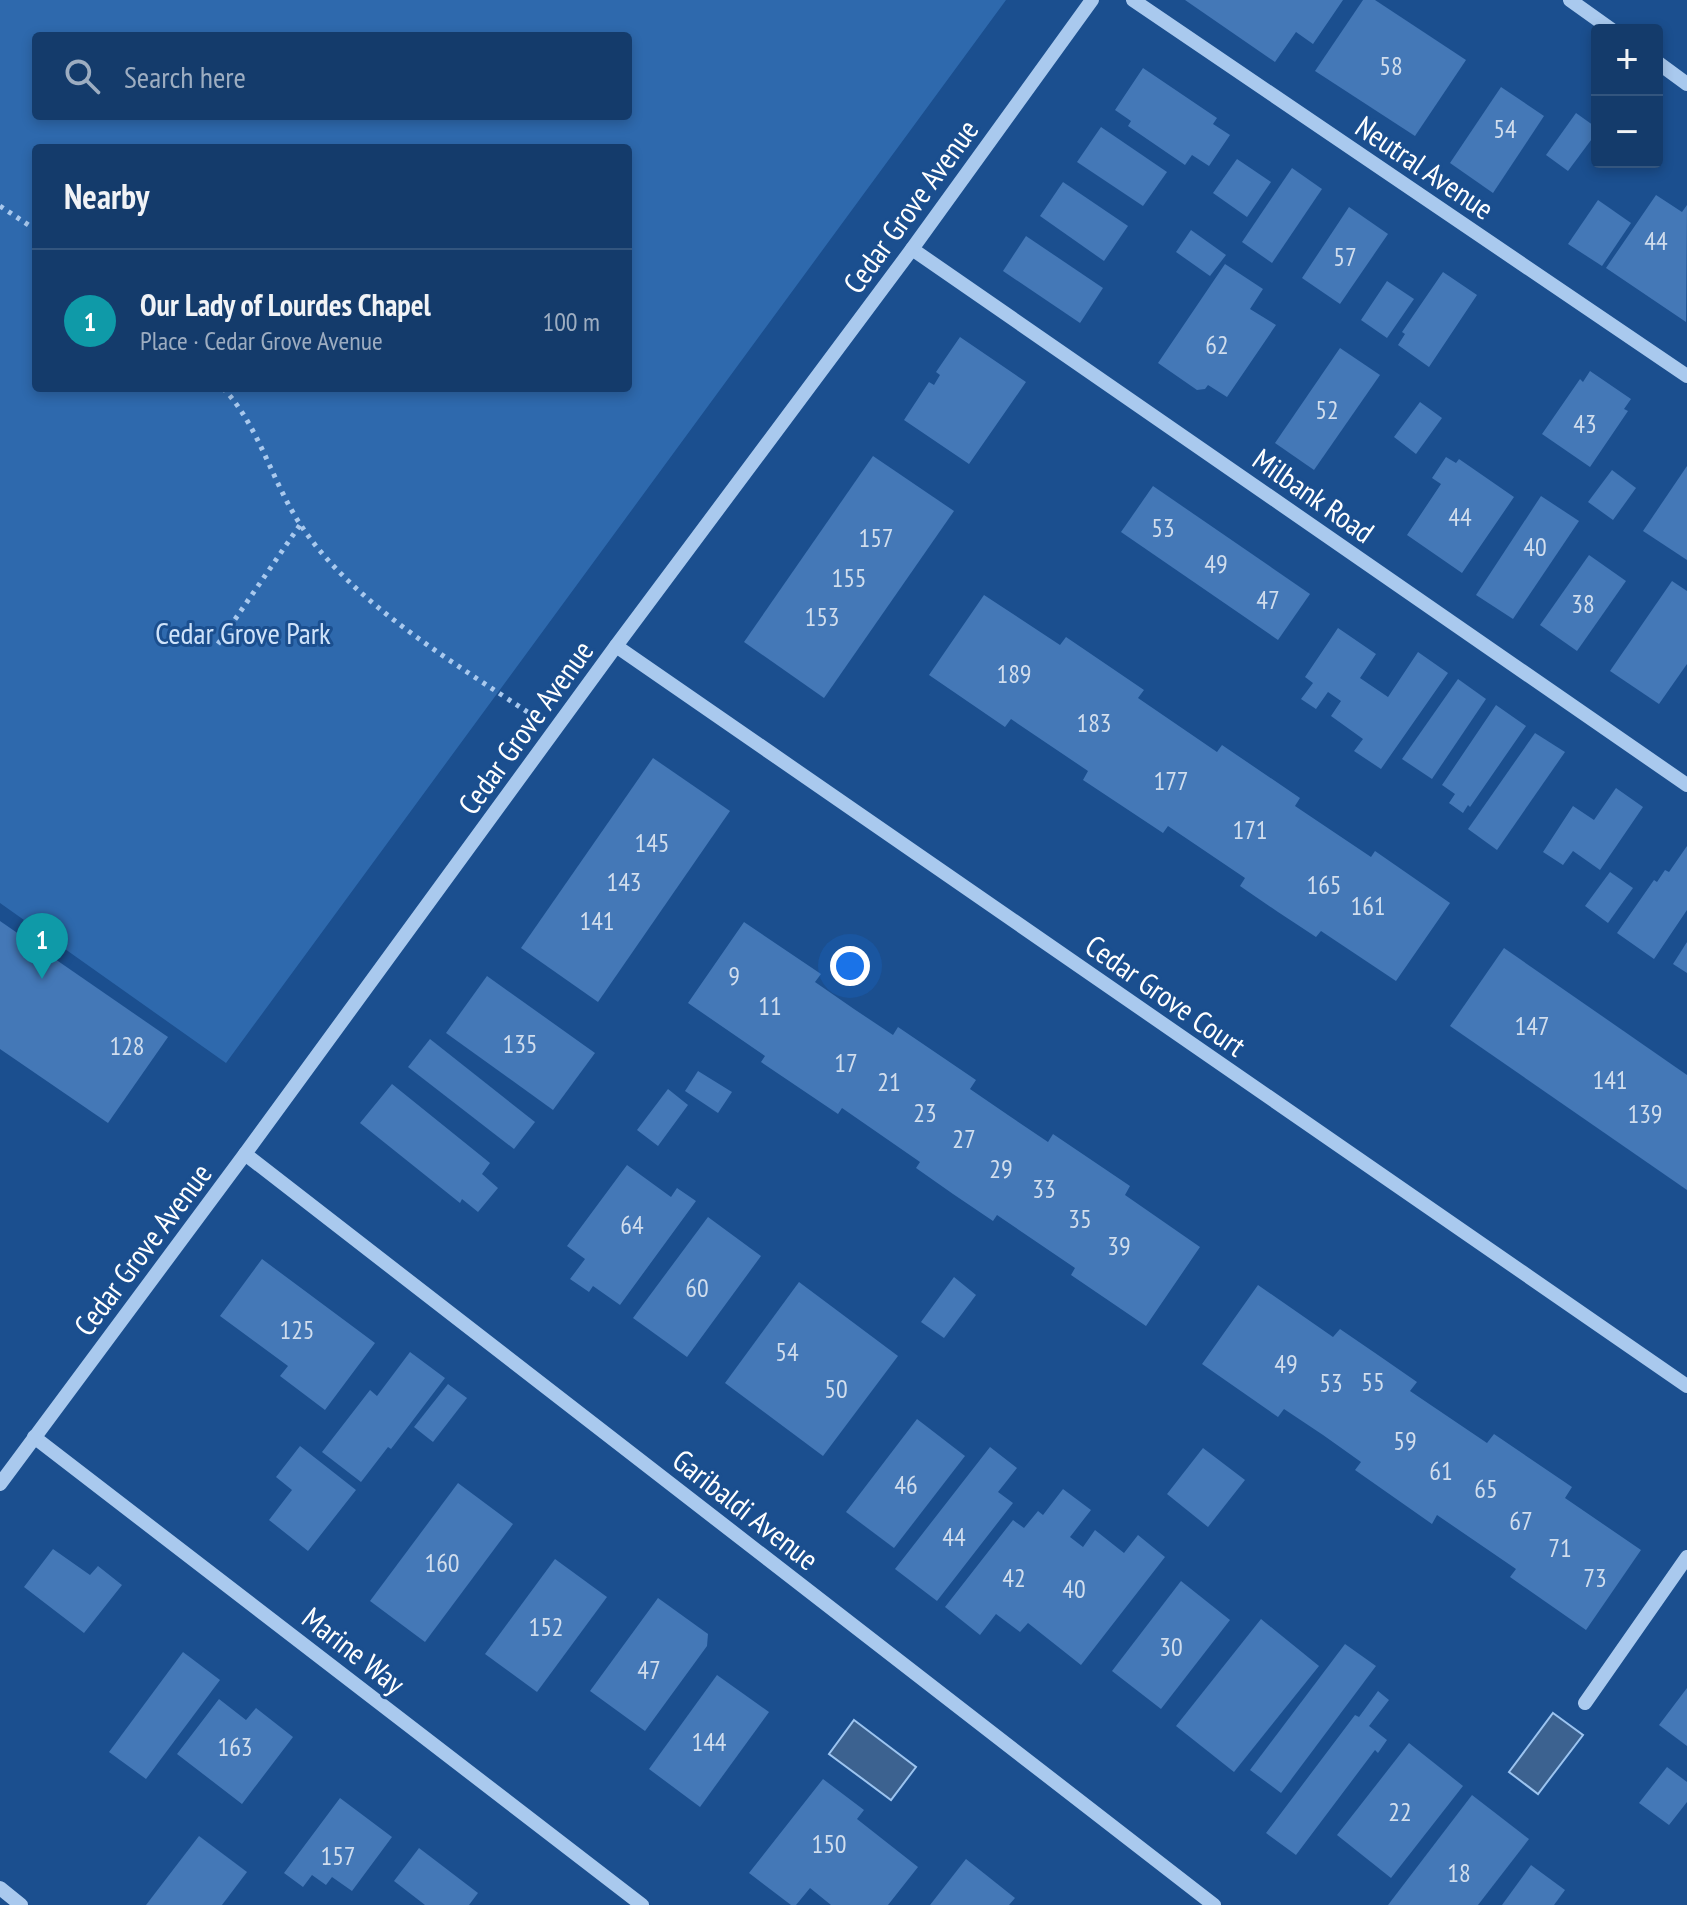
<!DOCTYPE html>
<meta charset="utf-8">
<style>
body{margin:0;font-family:"PT Sans Narrow",sans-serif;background:#214673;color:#f1f3f6}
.controls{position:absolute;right:24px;top:24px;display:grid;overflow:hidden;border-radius:8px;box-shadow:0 4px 12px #0003}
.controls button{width:72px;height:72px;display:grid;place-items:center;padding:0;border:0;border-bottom:2px solid #33557e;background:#143b6b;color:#f1f3f6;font:40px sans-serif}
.you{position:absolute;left:850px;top:966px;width:28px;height:28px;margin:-20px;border:6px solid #fff;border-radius:50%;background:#1a73e8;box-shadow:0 0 0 12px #1a73e833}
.badge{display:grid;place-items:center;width:52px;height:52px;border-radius:50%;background:#8c9099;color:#fff;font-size:26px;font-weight:700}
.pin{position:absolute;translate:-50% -66px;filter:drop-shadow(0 2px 4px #0008)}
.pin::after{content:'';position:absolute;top:42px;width:28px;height:24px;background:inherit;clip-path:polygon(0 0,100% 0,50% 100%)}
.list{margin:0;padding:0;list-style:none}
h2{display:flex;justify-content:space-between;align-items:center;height:104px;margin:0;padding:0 32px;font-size:34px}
h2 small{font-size:26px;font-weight:400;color:#9dadc1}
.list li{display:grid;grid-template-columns:52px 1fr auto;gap:24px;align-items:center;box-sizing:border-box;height:144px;padding:0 32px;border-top:2px solid #33557e}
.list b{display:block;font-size:30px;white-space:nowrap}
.list p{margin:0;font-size:26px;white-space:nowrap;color:#9dadc1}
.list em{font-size:26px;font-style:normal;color:#9dadc1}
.icon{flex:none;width:44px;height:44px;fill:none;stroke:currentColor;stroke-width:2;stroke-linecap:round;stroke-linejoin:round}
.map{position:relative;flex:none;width:1687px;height:1905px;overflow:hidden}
.search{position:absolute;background:#143b6b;box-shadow:0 4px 12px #0003;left:32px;top:32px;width:600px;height:88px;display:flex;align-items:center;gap:20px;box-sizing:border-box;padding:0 28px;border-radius:8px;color:#9dadc1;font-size:30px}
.panel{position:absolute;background:#143b6b;box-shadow:0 4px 12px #0003;left:32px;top:144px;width:600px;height:248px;border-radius:8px}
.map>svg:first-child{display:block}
.green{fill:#2e69ad;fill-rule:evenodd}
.water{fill:#3c6290;stroke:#9cc4f0;stroke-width:2}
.building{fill:#4478b7}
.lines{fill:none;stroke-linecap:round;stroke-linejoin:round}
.path{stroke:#a9c9ee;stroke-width:5;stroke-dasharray:4 6;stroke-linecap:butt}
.minor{stroke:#a9c9ee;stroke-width:14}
.labels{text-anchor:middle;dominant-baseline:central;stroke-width:6;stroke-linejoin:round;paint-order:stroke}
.number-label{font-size:26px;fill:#d0dded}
.street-label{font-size:30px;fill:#fff;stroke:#1b4f8f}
.park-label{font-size:30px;fill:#cfe3fa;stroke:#1b4f8f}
</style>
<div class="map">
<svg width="1687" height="1905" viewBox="0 0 1687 1905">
<rect width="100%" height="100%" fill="#1b4f8f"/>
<path class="green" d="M 0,0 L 1006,0 L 226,1063 L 0,903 ZM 36,36 L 628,36 L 628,116 L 36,116 ZM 36,148 L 628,148 L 628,388 L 36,388 Z"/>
<g class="water">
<path d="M 1553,1713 L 1583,1735 L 1538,1794 L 1509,1772 Z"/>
<path d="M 854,1720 L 916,1767 L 891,1800 L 829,1754 Z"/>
</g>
<g class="building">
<path d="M 1185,0 L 1343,0 L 1313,44 L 1296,32 L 1275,62 Z"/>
<path d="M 1363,0 L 1375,0 L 1466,60 L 1415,136 L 1315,71 Z"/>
<path d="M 1143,68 L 1217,118 L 1213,124 L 1230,135 L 1209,166 L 1192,155 L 1185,165 L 1128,126 L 1131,121 L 1115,110 Z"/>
<path d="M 1501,87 L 1544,116 L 1493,193 L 1450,163 Z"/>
<path d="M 1576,113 L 1597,128 L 1597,132 L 1568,171 L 1546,155 Z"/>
<path d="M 1101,127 L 1167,172 L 1143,206 L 1077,162 Z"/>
<path d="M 1237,159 L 1271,182 L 1247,217 L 1213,193 Z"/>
<path d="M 1292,168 L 1322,189 L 1272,263 L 1242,242 Z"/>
<path d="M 1063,182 L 1128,226 L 1104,261 L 1040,216 Z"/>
<path d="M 1656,195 L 1682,212 L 1687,205 L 1686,322 L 1606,268 Z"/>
<path d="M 1598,200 L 1631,223 L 1602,266 L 1568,244 Z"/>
<path d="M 1349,207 L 1388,234 L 1340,304 L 1302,278 Z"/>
<path d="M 1191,230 L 1226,255 L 1210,276 L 1176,252 Z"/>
<path d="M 1026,236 L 1103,288 L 1080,323 L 1003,271 Z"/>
<path d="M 1225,264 L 1263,289 L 1250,309 L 1276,325 L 1227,397 L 1208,385 L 1205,389 L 1197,390 L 1158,363 Z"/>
<path d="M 1443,272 L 1477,295 L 1429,367 L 1398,345 L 1405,334 L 1402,332 Z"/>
<path d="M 1387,281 L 1414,299 L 1387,338 L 1361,320 Z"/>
<path d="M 960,337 L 1026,382 L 969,464 L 904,420 L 929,382 L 934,385 L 940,375 L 936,372 Z"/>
<path d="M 1340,348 L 1380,375 L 1314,470 L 1275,443 Z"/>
<path d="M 1590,371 L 1631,399 L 1624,409 L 1628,411 L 1590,467 L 1542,434 L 1580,379 L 1583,382 Z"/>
<path d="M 1420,402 L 1442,418 L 1416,454 L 1394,437 Z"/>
<path d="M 873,456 L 954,511 L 824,698 L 744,642 Z"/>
<path d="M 1446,457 L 1456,463 L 1459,459 L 1514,497 L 1462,573 L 1407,535 L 1441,484 L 1432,478 Z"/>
<path d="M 1687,466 L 1687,560 L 1643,531 Z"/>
<path d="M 1612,470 L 1636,488 L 1613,520 L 1588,502 Z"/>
<path d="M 1153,486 L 1310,594 L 1278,640 L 1121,532 Z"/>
<path d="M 1541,496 L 1579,521 L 1513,619 L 1476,595 Z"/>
<path d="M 1589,555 L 1626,581 L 1577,651 L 1540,625 Z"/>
<path d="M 1672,581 L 1687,591 L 1687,664 L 1659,704 L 1610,671 Z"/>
<path d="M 984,595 L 1060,645 L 1066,637 L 1144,690 L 1138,698 L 1217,752 L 1222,745 L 1300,798 L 1295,806 L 1371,857 L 1375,851 L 1450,903 L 1396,981 L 1321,931 L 1316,937 L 1278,912 L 1240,886 L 1245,878 L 1168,826 L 1163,833 L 1083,780 L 1088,771 L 1011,719 L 1005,727 L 929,675 Z"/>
<path d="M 1338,628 L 1376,654 L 1360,678 L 1388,697 L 1418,652 L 1448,673 L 1381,769 L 1354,751 L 1363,739 L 1331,716 L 1341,701 L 1328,692 L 1316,709 L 1301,699 L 1313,683 L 1305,677 Z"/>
<path d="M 1458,679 L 1486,699 L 1432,779 L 1402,759 Z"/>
<path d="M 1496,705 L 1526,726 L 1470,807 L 1468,805 L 1463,813 L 1449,803 L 1455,794 L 1442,785 Z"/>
<path d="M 1535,733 L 1565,752 L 1497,850 L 1468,829 Z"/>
<path d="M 653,758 L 730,811 L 598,1002 L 521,948 Z"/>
<path d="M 1616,788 L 1643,807 L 1600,870 L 1573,851 L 1563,865 L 1543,852 L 1573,806 L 1594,820 Z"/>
<path d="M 1687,846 L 1687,910 L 1654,959 L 1617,933 L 1654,880 L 1657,882 L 1665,870 L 1669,872 Z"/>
<path d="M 1610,872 L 1633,888 L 1608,923 L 1585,906 Z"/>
<path d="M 0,921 L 168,1037 L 108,1123 L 0,1049 Z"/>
<path d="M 744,922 L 821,974 L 815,982 L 854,1009 L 893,1035 L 898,1027 L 976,1080 L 970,1089 L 1008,1115 L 1048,1142 L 1053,1134 L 1130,1186 L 1125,1195 L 1200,1247 L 1146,1326 L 1071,1275 L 1075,1268 L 997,1215 L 993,1221 L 953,1194 L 916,1168 L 920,1162 L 842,1108 L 838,1114 L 761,1062 L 765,1056 L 688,1003 Z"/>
<path d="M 1687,942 L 1687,973 L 1673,964 Z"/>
<path d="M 1504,948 L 1687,1075 L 1687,1190 L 1450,1026 Z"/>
<path d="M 487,976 L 595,1053 L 553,1110 L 446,1033 Z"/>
<path d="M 430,1039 L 535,1122 L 514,1149 L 408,1067 Z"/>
<path d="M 698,1071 L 732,1092 L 718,1113 L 685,1091 Z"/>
<path d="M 392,1084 L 490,1163 L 482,1174 L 498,1188 L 478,1212 L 462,1199 L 460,1203 L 360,1123 Z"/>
<path d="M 668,1089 L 688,1105 L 658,1146 L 637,1130 Z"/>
<path d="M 627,1165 L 671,1197 L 677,1188 L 696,1201 L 620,1305 L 593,1286 L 589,1292 L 570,1279 L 585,1259 L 567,1246 Z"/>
<path d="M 708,1217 L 761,1256 L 687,1357 L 633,1318 Z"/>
<path d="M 262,1259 L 375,1343 L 325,1410 L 280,1376 L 288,1366 L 220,1316 Z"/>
<path d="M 954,1277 L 976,1295 L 944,1338 L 921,1322 Z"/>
<path d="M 799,1282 L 898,1356 L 823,1456 L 725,1383 Z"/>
<path d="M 1258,1285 L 1333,1337 L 1340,1329 L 1378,1355 L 1417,1382 L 1410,1391 L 1487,1443 L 1494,1434 L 1572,1487 L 1565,1498 L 1641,1550 L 1586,1630 L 1510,1577 L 1516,1569 L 1437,1515 L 1432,1524 L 1355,1470 L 1361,1462 L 1323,1435 L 1284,1409 L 1278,1417 L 1202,1364 Z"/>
<path d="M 410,1352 L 445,1378 L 391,1449 L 388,1447 L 361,1482 L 322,1452 L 370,1390 L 377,1396 Z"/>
<path d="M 448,1384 L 467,1398 L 433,1442 L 414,1427 Z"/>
<path d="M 917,1419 L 965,1456 L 894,1548 L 846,1512 Z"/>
<path d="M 300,1446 L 356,1490 L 308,1551 L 269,1520 L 292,1490 L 276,1477 Z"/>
<path d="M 990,1447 L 1017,1468 L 998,1492 L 1013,1503 L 937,1601 L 895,1569 Z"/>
<path d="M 1203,1448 L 1245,1480 L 1208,1527 L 1167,1494 Z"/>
<path d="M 458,1483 L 513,1524 L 425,1642 L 370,1601 Z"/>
<path d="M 1063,1489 L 1091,1510 L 1070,1537 L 1083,1547 L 1095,1530 L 1124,1553 L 1138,1535 L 1165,1557 L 1081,1665 L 1028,1623 L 1020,1632 L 996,1614 L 980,1635 L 945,1607 L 1013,1520 L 1024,1528 L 1038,1511 L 1043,1515 Z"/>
<path d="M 53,1549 L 90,1575 L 98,1566 L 122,1585 L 84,1633 L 24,1587 Z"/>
<path d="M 555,1559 L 607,1597 L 537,1692 L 485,1654 Z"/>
<path d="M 1181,1581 L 1230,1620 L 1161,1709 L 1112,1671 Z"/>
<path d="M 658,1598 L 708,1634 L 707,1646 L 645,1731 L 590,1691 Z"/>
<path d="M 1261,1619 L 1319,1666 L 1234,1772 L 1176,1726 Z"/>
<path d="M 1345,1644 L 1376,1666 L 1281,1793 L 1250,1770 Z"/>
<path d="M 183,1652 L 220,1680 L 146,1779 L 109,1752 Z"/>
<path d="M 717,1675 L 769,1712 L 700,1807 L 649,1769 Z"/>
<path d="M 1687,1688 L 1687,1746 L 1659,1725 Z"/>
<path d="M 1378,1691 L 1389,1700 L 1369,1726 L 1387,1740 L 1378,1753 L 1375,1750 L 1296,1855 L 1266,1833 L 1355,1715 L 1359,1717 Z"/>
<path d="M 219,1699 L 246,1720 L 256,1708 L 293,1737 L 242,1804 L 177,1754 Z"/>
<path d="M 1409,1743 L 1463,1786 L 1391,1878 L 1337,1835 Z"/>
<path d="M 1667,1767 L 1687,1782 L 1687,1802 L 1669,1825 L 1639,1803 Z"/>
<path d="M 823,1779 L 864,1810 L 857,1819 L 918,1867 L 888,1905 L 831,1905 L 810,1888 L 796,1905 L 791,1905 L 749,1873 Z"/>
<path d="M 1472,1795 L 1529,1839 L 1478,1905 L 1388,1905 Z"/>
<path d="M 340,1798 L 392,1837 L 352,1891 L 332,1877 L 326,1885 L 312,1875 L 303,1887 L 284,1873 Z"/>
<path d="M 199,1836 L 247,1872 L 222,1905 L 146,1905 Z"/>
<path d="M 419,1848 L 478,1893 L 469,1905 L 425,1905 L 394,1881 Z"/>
<path d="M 966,1859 L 1015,1898 L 1009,1905 L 930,1905 Z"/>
<path d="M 1531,1865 L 1565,1890 L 1554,1905 L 1502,1905 Z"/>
</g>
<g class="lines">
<g class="path">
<path d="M 0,206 L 36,230"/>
<path d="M 223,388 C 260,427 272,483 302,527 C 353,603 453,662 529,713"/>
<path d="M 218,644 L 300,525"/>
</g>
<g class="minor">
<path d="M 1133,0 L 1687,376"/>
<path d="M 1570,0 L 1612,30"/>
<path d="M 1657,62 L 1687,84"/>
<path d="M 912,249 L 1687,785"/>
<path d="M 616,646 L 1687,1386"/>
<path d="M 245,1154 L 1214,1905"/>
<path d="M 34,1437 L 642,1905"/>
<path d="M 0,1484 L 245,1154 L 616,646 L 912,249 L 1092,0"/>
<path d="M 1585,1703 L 1687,1557"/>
<path d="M 0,1888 L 21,1905"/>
</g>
</g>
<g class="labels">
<g class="number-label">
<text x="1391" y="65">58</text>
<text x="1505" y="128">54</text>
<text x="1656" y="240">44</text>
<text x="1345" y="256">57</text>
<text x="1217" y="344">62</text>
<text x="1327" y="409">52</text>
<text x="1585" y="423">43</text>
<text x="1460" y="516">44</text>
<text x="1163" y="527">53</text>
<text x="876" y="537">157</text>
<text x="1535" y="546">40</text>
<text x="1216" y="563">49</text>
<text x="849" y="577">155</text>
<text x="1268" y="599">47</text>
<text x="1583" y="603">38</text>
<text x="822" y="616">153</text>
<text x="1014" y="673">189</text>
<text x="1094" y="722">183</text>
<text x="1171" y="780">177</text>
<text x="1250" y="829">171</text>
<text x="652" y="842">145</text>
<text x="624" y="881">143</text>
<text x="1324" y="884">165</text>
<text x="1368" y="905">161</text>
<text x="597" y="920">141</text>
<text x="734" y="975">9</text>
<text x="770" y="1005">11</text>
<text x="1532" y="1025">147</text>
<text x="520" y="1043">135</text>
<text x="127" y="1045">128</text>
<text x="846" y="1062">17</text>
<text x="1610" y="1079">141</text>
<text x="889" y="1081">21</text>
<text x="925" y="1112">23</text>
<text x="1645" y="1113">139</text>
<text x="964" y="1138">27</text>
<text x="1001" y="1168">29</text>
<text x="1044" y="1188">33</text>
<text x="1080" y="1218">35</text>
<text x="632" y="1224">64</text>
<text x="1119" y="1245">39</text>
<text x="697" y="1287">60</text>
<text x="297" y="1329">125</text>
<text x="787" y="1351">54</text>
<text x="1286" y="1363">49</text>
<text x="1373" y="1381">55</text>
<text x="1331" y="1382">53</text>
<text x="836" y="1388">50</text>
<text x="1405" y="1440">59</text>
<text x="1441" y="1470">61</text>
<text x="906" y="1484">46</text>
<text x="1486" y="1488">65</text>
<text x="1521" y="1520">67</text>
<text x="954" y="1536">44</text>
<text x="1560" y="1547">71</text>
<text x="442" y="1562">160</text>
<text x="1014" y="1577">42</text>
<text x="1595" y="1577">73</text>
<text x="1074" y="1588">40</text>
<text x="546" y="1626">152</text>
<text x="1171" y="1646">30</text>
<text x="649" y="1669">47</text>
<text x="709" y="1741">144</text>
<text x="235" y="1746">163</text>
<text x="1400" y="1811">22</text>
<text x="829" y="1843">150</text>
<text x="338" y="1855">157</text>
<text x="1459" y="1872">18</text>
</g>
<g class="street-label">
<text transform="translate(1425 167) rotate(34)">Neutral Avenue</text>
<text transform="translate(910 206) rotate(-54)">Cedar Grove Avenue</text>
<text transform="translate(1314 495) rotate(35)">Milbank Road</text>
<text transform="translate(525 727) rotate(-54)">Cedar Grove Avenue</text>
<text transform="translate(1166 995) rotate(35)">Cedar Grove Court</text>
<text transform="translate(142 1249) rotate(-53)">Cedar Grove Avenue</text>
<text transform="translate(746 1509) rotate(38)">Garibaldi Avenue</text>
<text transform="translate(354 1650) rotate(38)">Marine Way</text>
</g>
<g class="park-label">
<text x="243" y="632">Cedar Grove Park</text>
</g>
</g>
</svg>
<div class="controls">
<button>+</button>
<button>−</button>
</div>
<div class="you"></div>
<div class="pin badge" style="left:42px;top:979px;background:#0f9aa8">1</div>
<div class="search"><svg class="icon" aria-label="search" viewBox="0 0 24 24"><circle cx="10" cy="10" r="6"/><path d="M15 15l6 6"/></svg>Search here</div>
<section class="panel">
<h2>Nearby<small></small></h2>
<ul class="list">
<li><span class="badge" style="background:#0f9aa8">1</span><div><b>Our Lady of Lourdes Chapel</b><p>Place · Cedar Grove Avenue</p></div><em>100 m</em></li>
</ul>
</section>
</div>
